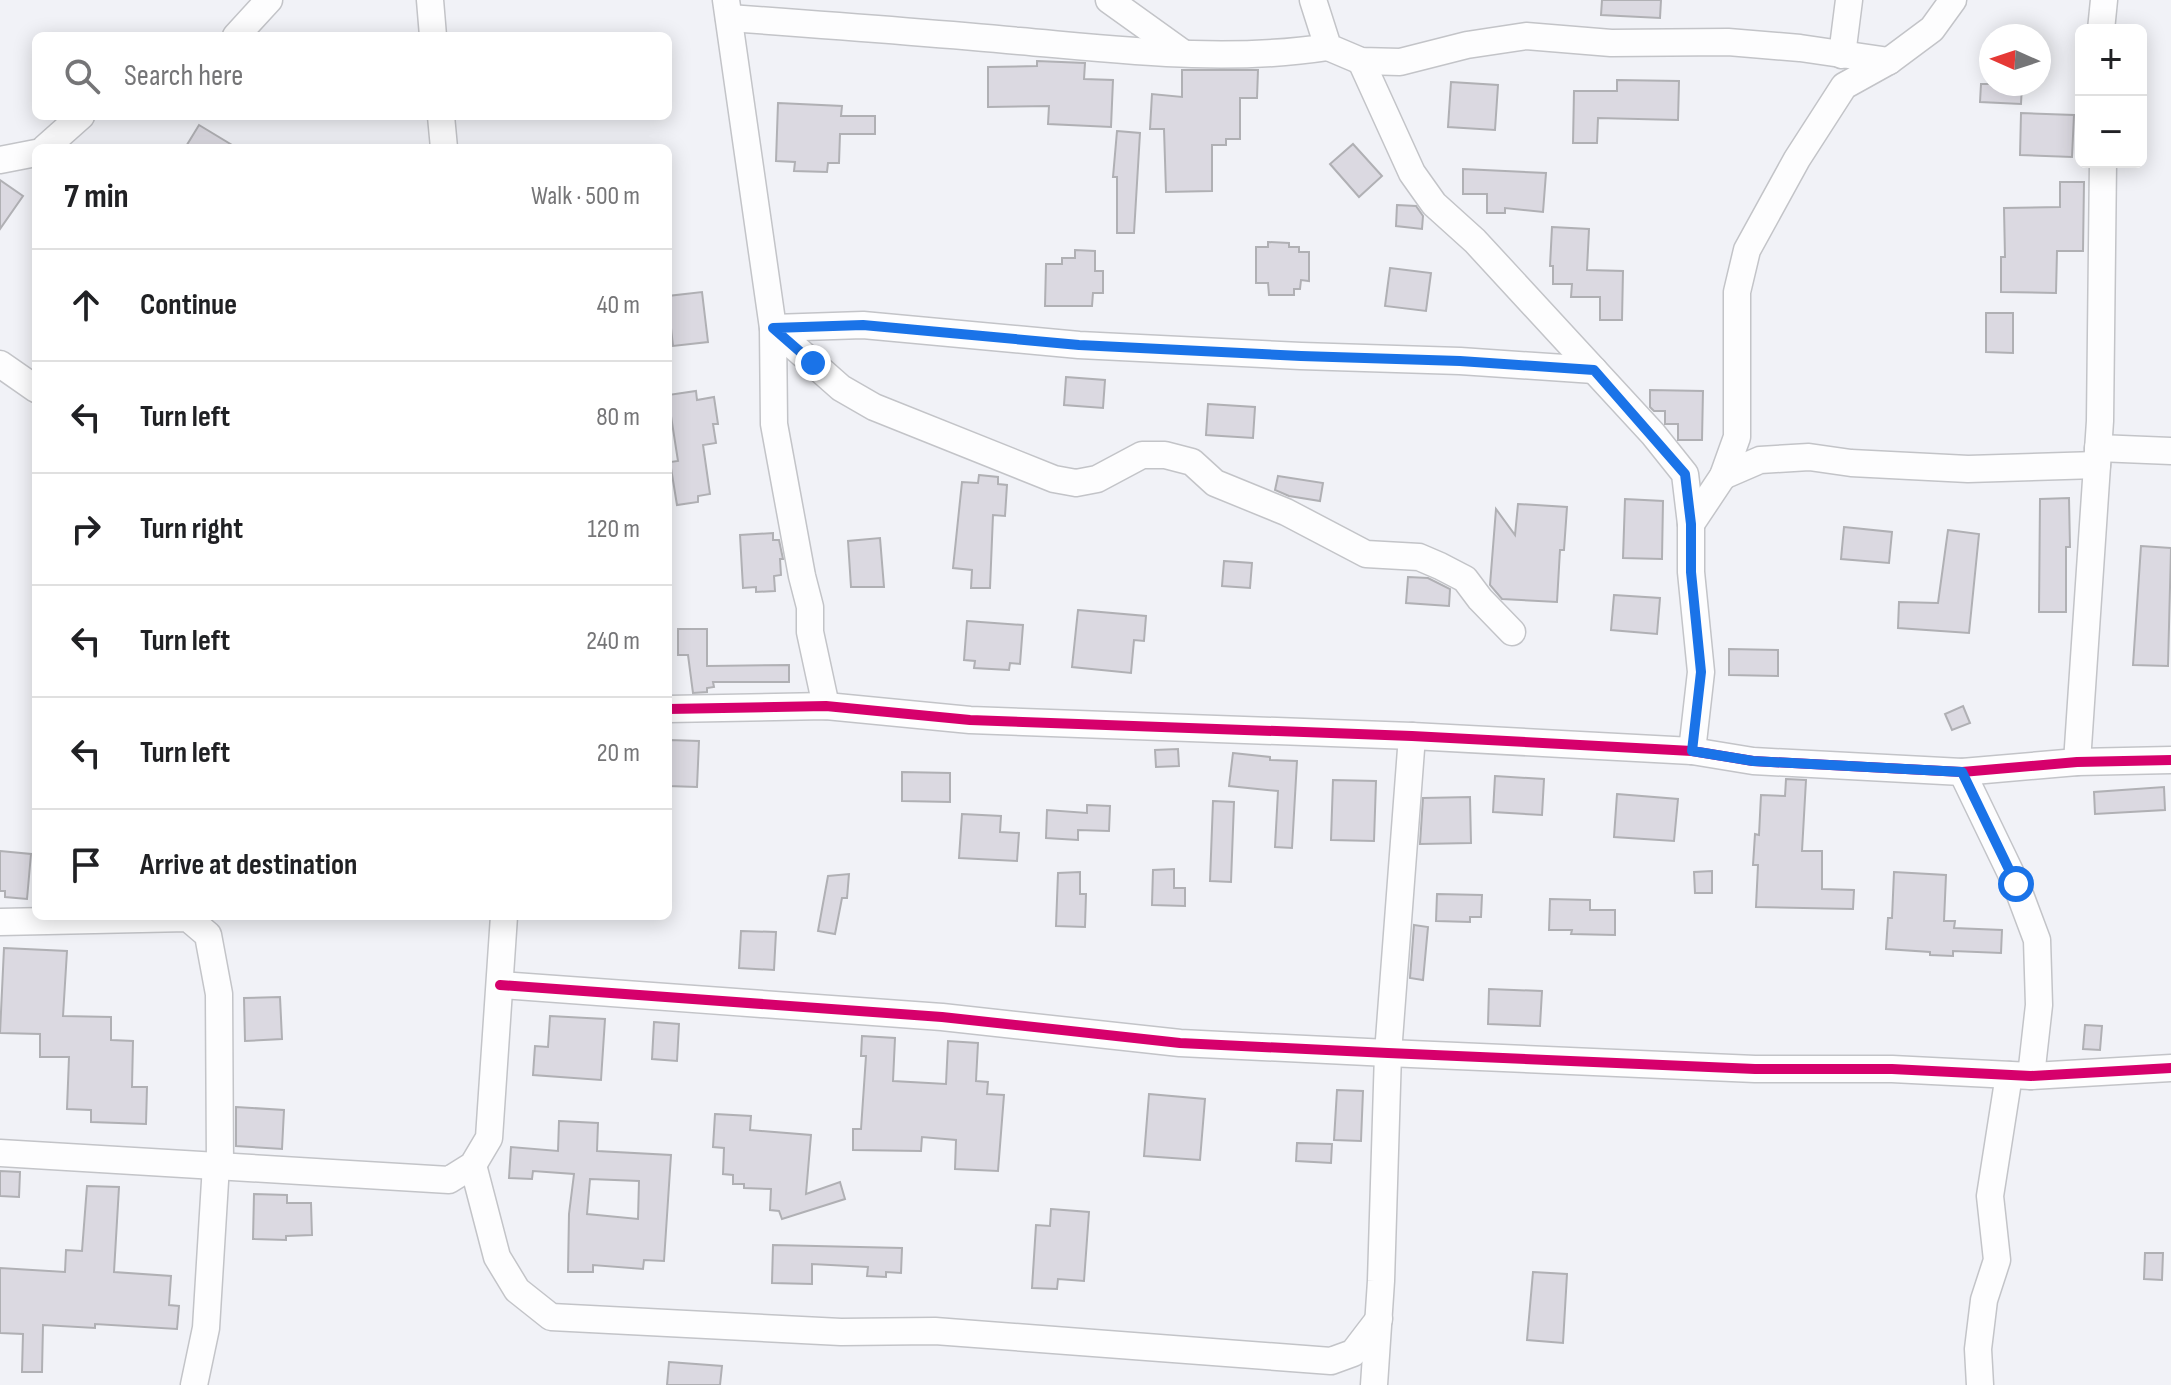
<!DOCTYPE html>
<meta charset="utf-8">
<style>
body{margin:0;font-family:"Sofia Sans Condensed",sans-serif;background:#f2f2f2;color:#202124}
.controls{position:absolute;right:24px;top:24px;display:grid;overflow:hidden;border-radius:12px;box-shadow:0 4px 20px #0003}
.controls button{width:72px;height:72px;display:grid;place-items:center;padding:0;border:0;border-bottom:2px solid #e0e0e0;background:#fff;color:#202124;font:40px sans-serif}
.compass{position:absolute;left:1979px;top:24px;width:72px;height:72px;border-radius:50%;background:#fff;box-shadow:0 4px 20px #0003;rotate:273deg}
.stop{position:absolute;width:24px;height:24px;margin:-18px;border:6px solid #1a73e8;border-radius:50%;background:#fff}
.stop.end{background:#1a73e8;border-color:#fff;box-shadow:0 2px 8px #0008}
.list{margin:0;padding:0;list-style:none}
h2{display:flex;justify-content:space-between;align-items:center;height:104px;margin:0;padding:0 32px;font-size:34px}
h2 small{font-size:26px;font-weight:400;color:#757577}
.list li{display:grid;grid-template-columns:52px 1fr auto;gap:24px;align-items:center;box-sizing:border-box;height:112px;padding:0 32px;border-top:2px solid #e0e0e0}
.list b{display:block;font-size:30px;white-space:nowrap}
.list em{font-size:26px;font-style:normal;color:#757577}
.icon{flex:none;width:44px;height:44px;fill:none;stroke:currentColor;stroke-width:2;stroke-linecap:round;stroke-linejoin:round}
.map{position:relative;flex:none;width:2171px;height:1385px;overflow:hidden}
.search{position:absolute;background:#fff;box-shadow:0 4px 20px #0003;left:32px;top:32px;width:640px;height:88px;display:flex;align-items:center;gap:20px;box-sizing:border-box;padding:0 28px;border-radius:12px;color:#757577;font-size:30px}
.panel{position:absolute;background:#fff;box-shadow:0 4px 20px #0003;left:32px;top:144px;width:640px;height:776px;border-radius:12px}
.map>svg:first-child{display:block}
.building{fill:#dbd9e1;stroke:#b0b0b4;stroke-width:2;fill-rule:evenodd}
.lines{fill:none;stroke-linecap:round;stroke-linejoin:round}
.minor-casing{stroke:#c3c4c8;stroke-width:29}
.minor{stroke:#fdfdfe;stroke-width:26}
.cycleway-casing{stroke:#fefefe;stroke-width:15}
.cycleway{stroke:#d6006c;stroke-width:10}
.route{stroke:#1a73e8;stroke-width:10}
</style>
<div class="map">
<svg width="2171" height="1385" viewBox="0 0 2171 1385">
<rect width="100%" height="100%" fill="#f1f2f7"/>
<g class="building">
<path d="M 1602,0 L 1661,0 L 1660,18 L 1601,15 Z"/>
<path d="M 1037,61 L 1085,63 L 1084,79 L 1113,80 L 1111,127 L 1048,124 L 1049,106 L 988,107 L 988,67 L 1037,66 Z"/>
<path d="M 1182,70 L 1258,70 L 1257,98 L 1240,98 L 1240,139 L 1226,139 L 1226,145 L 1212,145 L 1212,191 L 1166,192 L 1164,129 L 1150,129 L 1152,94 L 1182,97 Z"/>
<path d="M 1617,80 L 1679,81 L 1678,120 L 1598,118 L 1597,143 L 1573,143 L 1574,91 L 1617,91 Z"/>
<path d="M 1451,82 L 1498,85 L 1495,130 L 1448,127 Z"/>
<path d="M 1981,84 L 2022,84 L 2021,104 L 1980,102 Z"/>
<path d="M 778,103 L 842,106 L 841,116 L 875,116 L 875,134 L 840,134 L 839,163 L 828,163 L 827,172 L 794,171 L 795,162 L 776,161 Z"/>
<path d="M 2021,113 L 2074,115 L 2072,157 L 2020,155 Z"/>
<path d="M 199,125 L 237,148 L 185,148 Z"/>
<path d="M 1117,131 L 1140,133 L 1134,233 L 1117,233 L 1117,177 L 1113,177 Z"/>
<path d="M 1353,144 L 1382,176 L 1359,197 L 1330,164 Z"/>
<path d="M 1463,169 L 1546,173 L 1543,212 L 1505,208 L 1505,213 L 1487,213 L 1487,194 L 1463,194 Z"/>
<path d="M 0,180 L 23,196 L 0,229 Z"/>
<path d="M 2060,182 L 2084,182 L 2083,251 L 2057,251 L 2056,293 L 2001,292 L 2001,257 L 2005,257 L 2004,208 L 2060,207 Z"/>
<path d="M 1397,205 L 1416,206 L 1423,216 L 1422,229 L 1396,226 Z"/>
<path d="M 1552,227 L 1589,229 L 1587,270 L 1623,271 L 1622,320 L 1600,320 L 1600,297 L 1571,297 L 1572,284 L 1553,284 L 1553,266 L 1550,266 Z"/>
<path d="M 1268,242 L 1289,243 L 1289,247 L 1299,247 L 1299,252 L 1309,252 L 1309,281 L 1301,280 L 1300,289 L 1294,289 L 1294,295 L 1269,295 L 1268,283 L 1256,283 L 1256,247 L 1268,247 Z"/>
<path d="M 1075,250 L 1095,251 L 1095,271 L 1103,271 L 1103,293 L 1093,293 L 1092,306 L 1045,306 L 1046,264 L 1062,264 L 1062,258 L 1075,258 Z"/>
<path d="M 1390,268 L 1431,273 L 1426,311 L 1385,306 Z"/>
<path d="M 702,292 L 708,342 L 673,346 L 670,319 L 668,319 L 668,296 Z"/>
<path d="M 1986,313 L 2013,313 L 2013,353 L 1986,352 Z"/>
<path d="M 1066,377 L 1105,380 L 1103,408 L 1064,405 Z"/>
<path d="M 1650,390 L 1703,391 L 1702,440 L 1678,440 L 1678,424 L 1665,424 L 1665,411 L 1654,411 L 1650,407 Z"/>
<path d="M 696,391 L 697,400 L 714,397 L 718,424 L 713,424 L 716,443 L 703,445 L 710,494 L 698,496 L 698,502 L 677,505 L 670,462 L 678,461 L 671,416 L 668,417 L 668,395 Z"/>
<path d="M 1208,404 L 1255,407 L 1253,438 L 1206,435 Z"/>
<path d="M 979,475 L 998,477 L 998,484 L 1007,485 L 1005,516 L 993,515 L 990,588 L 971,588 L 972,570 L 953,568 L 962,482 L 978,483 Z"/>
<path d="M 1278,476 L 1323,483 L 1320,501 L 1289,496 L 1275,490 Z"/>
<path d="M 2069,498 L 2070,547 L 2066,547 L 2066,612 L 2039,612 L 2040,499 Z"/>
<path d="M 1625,499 L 1663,501 L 1662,559 L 1623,558 Z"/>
<path d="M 1518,504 L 1567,507 L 1564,550 L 1560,550 L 1557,602 L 1502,599 L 1490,585 L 1496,509 L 1515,535 Z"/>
<path d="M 1844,527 L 1892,532 L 1889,563 L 1841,559 Z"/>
<path d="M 1948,530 L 1979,534 L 1969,633 L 1898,628 L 1899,602 L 1938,603 Z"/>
<path d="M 773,533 L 773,540 L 779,540 L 783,559 L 780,559 L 781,575 L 774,576 L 775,591 L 756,592 L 756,587 L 743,588 L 740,535 Z"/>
<path d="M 880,538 L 884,587 L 851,587 L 848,541 Z"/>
<path d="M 2141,546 L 2171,548 L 2168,666 L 2133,665 Z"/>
<path d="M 1224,561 L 1252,563 L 1250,588 L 1222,586 Z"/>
<path d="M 1408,577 L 1428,578 L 1450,589 L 1449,606 L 1406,603 Z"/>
<path d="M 1614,595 L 1660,598 L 1657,634 L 1611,630 Z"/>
<path d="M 1078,610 L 1146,616 L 1144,641 L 1134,640 L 1131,673 L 1072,667 Z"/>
<path d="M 967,621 L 1023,625 L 1020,664 L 1010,663 L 1009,670 L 974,668 L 975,661 L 964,660 Z"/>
<path d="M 678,629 L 707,629 L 707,666 L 789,665 L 789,682 L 713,682 L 714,687 L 707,688 L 707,692 L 693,693 L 688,655 L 678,655 Z"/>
<path d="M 1729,649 L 1778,650 L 1778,676 L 1729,675 Z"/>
<path d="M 1963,706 L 1970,723 L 1952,730 L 1945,714 Z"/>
<path d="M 669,740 L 699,741 L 697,787 L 668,786 Z"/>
<path d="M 1178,749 L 1179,766 L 1156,767 L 1155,750 Z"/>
<path d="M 1233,753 L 1270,757 L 1270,760 L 1297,761 L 1292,848 L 1275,847 L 1278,791 L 1229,786 Z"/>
<path d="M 902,772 L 950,773 L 950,802 L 902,801 Z"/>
<path d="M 1495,776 L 1544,779 L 1542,815 L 1493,812 Z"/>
<path d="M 1786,779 L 1806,780 L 1802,851 L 1822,851 L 1822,889 L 1854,890 L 1853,909 L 1756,907 L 1758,865 L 1753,865 L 1755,834 L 1759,835 L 1761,795 L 1785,796 Z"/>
<path d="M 1333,780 L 1376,781 L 1374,841 L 1331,840 Z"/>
<path d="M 2164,787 L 2165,810 L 2095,814 L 2094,792 Z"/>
<path d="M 1617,794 L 1678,799 L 1674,841 L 1614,837 Z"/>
<path d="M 1470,797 L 1471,843 L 1420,844 L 1423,798 Z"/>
<path d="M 1213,801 L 1234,802 L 1231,882 L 1210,881 Z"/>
<path d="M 1087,805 L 1110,806 L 1109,831 L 1078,830 L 1078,840 L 1046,838 L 1047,810 L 1087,813 Z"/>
<path d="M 962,814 L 1001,816 L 1000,832 L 1019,833 L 1017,861 L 959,858 Z"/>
<path d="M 0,851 L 31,854 L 27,899 L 5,897 L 5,891 L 0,891 Z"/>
<path d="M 1174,869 L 1174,888 L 1185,888 L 1185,906 L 1152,905 L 1153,870 Z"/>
<path d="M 1712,871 L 1712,893 L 1695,893 L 1694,872 Z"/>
<path d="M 1080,872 L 1080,894 L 1086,894 L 1085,927 L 1056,926 L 1058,873 Z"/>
<path d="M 1894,872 L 1946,875 L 1944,921 L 1955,921 L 1954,928 L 2002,930 L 2001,953 L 1953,951 L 1953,956 L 1930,955 L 1930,952 L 1886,949 L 1888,918 L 1892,918 Z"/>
<path d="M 849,874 L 847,898 L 842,898 L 835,934 L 818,931 L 828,876 Z"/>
<path d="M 1437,894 L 1482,895 L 1481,917 L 1470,917 L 1470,922 L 1436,921 Z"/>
<path d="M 1550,899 L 1590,900 L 1590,910 L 1615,910 L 1615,935 L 1571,934 L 1572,930 L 1549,930 Z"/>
<path d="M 1414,925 L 1428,927 L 1423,980 L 1410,978 Z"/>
<path d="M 741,931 L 776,932 L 774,970 L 739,968 Z"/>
<path d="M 4,948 L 67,951 L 63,1016 L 111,1017 L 111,1040 L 133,1041 L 132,1087 L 147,1087 L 146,1124 L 91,1122 L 91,1110 L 67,1109 L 69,1057 L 40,1057 L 40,1034 L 0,1033 Z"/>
<path d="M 1489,989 L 1542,991 L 1540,1026 L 1488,1024 Z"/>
<path d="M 280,997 L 282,1039 L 245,1041 L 244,998 Z"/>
<path d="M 550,1016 L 605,1019 L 601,1080 L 533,1075 L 535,1046 L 548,1047 Z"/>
<path d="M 654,1022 L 679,1024 L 677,1061 L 652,1059 Z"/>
<path d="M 2085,1025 L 2102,1026 L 2100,1050 L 2083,1049 Z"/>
<path d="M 862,1036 L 895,1038 L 893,1081 L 946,1084 L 948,1041 L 978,1043 L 976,1081 L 988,1082 L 987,1094 L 1004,1095 L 998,1171 L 955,1169 L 956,1140 L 922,1137 L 921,1151 L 853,1150 L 853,1129 L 861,1129 L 866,1056 L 861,1056 Z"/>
<path d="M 1337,1090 L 1363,1091 L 1361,1141 L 1334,1140 Z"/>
<path d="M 1149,1094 L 1205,1099 L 1200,1160 L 1144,1156 Z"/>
<path d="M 236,1107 L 284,1110 L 282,1149 L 236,1146 Z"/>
<path d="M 715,1114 L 751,1116 L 750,1130 L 811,1135 L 806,1194 L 840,1182 L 845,1199 L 782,1219 L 779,1211 L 770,1210 L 771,1189 L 744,1188 L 744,1184 L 733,1184 L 733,1175 L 723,1174 L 724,1148 L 713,1147 Z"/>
<path d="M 559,1121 L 598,1123 L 597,1151 L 671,1155 L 664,1261 L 644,1260 L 643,1269 L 593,1265 L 593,1272 L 568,1272 L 569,1214 L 574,1174 L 533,1171 L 532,1179 L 509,1178 L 511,1147 L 558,1151 ZM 590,1179 L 639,1181 L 638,1219 L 587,1214 Z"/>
<path d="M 1297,1143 L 1332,1144 L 1331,1163 L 1296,1161 Z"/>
<path d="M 0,1171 L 20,1172 L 19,1197 L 0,1196 Z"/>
<path d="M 87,1186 L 119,1187 L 114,1272 L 171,1276 L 169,1305 L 179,1306 L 177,1329 L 95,1324 L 95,1328 L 43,1325 L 42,1372 L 22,1372 L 23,1334 L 0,1333 L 0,1268 L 65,1272 L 66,1250 L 82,1251 Z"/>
<path d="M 254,1194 L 287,1195 L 287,1203 L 311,1203 L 312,1235 L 286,1236 L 286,1240 L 253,1239 Z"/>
<path d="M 1051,1209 L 1089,1212 L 1084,1281 L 1058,1279 L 1057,1289 L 1032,1288 L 1036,1225 L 1050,1226 Z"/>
<path d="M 773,1245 L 902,1248 L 901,1273 L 886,1272 L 886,1277 L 867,1276 L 868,1267 L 812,1264 L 812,1284 L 772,1283 Z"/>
<path d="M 2145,1253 L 2163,1253 L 2162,1280 L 2144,1279 Z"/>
<path d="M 1533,1272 L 1567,1274 L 1563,1343 L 1527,1340 Z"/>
<path d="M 669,1362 L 722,1366 L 720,1385 L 667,1385 Z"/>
</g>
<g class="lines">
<defs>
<g id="minor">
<path d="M 430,0 L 433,36"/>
<path d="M 726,0 L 773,328 L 841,388 L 874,407 L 1054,479 L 1076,483 L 1097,479 L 1142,455 L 1165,455 L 1192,462 L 1215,483 L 1286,512 L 1366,554 L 1419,557 L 1440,566 L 1465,579 L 1480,599 L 1512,632"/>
<path d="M 1109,0 L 1183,53"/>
<path d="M 1313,0 L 1328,47 L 1361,61 L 1400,62 L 1467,45 L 1526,36 L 1611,43 L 1728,42 L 1800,48 L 1889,61"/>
<path d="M 729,18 C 826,25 922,32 1019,41 C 1122,50 1225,63 1328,47"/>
<path d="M 2101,30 L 2104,0"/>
<path d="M 236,36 L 269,0"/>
<path d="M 1842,55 L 1849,0"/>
<path d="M 1361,61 L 1412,173 L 1434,204 L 1475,241 L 1653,434 L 1685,474 L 1691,524 L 1691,572 L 1701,672 L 1692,751"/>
<path d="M 441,116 L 444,148"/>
<path d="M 45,148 L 81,116"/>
<path d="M 0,160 L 36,153"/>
<path d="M 0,364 L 36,389"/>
<path d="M 2098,448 L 2171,451"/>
<path d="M 1723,476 L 1760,460 L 1809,457 L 1851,463 L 1968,469 L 2097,465"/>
<path d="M 1691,524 L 1723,476 L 1737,437 L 1737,292 L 1747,250 L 1797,159 L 1844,86 L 1889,61 L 1932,29 L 1953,0"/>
<path d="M 826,706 L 810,632 L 810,607 L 802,576 L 774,424 L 773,328 L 863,325 L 1079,345 L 1301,356 L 1460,361 L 1594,370"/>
<path d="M 668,709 L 826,706 L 970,720 L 1412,736 L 1692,751 L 1753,761 L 1962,772 L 2077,762 L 2171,760"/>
<path d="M 2077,762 L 2100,421 L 2103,162"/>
<path d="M 1962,772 L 2016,884 L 2037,940 L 2039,1005 L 2031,1076"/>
<path d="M 0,922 L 188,918 L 208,935 L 219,994 L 220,1166"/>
<path d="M 500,985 L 942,1017 L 1180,1043 L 1388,1053 L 1755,1069 L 1892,1069 L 2031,1076 L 2171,1068"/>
<path d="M 0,1153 L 449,1180 L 473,1165 L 489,1138 L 504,916"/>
<path d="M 473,1165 L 497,1257 L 517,1290 L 551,1317 L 841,1332 L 935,1331 L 1331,1361 L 1353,1353 L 1379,1319"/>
<path d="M 194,1385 L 206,1328 L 216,1165"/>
<path d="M 1374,1385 L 1381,1281 L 1388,1053 L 1412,736"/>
<path d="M 1980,1385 L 1978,1349 L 1984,1300 L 1997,1260 L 1990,1196 L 2009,1075"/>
</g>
</defs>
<use href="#minor" class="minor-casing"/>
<use href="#minor" class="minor"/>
<defs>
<g id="cycleway">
<path d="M 668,709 L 826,706 L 970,720 L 1412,736 L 1692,751 L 1753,761 L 1962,772 L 2077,762 L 2171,760"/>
<path d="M 500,985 L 942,1017 L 1180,1043 L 1388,1053 L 1755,1069 L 1892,1069 L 2031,1076 L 2171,1068"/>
</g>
</defs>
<use href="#cycleway" class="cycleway-casing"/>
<use href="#cycleway" class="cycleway"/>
</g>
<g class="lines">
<path class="route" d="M 813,363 L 773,328 L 863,325 L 1079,345 L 1301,356 L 1460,361 L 1594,370 L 1685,474 L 1691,524 L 1691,572 L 1701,672 L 1692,751 L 1753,761 L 1962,772 L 2016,884"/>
</g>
</svg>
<div class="controls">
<button>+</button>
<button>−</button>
</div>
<svg class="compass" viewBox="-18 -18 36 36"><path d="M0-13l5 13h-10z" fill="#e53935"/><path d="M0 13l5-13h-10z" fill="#757577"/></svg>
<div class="stop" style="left:2016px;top:884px"></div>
<div class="stop end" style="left:813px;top:363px"></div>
<div class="search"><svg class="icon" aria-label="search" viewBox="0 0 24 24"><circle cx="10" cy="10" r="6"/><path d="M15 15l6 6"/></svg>Search here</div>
<section class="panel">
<h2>7 min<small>Walk · 500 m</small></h2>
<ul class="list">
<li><svg class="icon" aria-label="ahead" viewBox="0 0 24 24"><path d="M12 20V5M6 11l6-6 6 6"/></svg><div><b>Continue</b></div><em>40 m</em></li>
<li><svg class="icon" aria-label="left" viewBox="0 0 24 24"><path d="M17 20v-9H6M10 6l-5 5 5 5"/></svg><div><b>Turn left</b></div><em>80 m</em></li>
<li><svg class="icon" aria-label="right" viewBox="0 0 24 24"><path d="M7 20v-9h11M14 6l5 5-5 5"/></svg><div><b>Turn right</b></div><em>120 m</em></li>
<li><svg class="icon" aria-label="left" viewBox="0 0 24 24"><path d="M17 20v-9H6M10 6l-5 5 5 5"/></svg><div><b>Turn left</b></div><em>240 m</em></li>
<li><svg class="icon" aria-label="left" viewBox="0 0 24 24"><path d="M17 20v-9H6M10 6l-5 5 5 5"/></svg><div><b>Turn left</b></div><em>20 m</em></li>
<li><svg class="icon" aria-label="arrive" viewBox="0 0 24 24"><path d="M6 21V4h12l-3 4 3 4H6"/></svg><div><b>Arrive at destination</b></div></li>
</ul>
</section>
</div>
